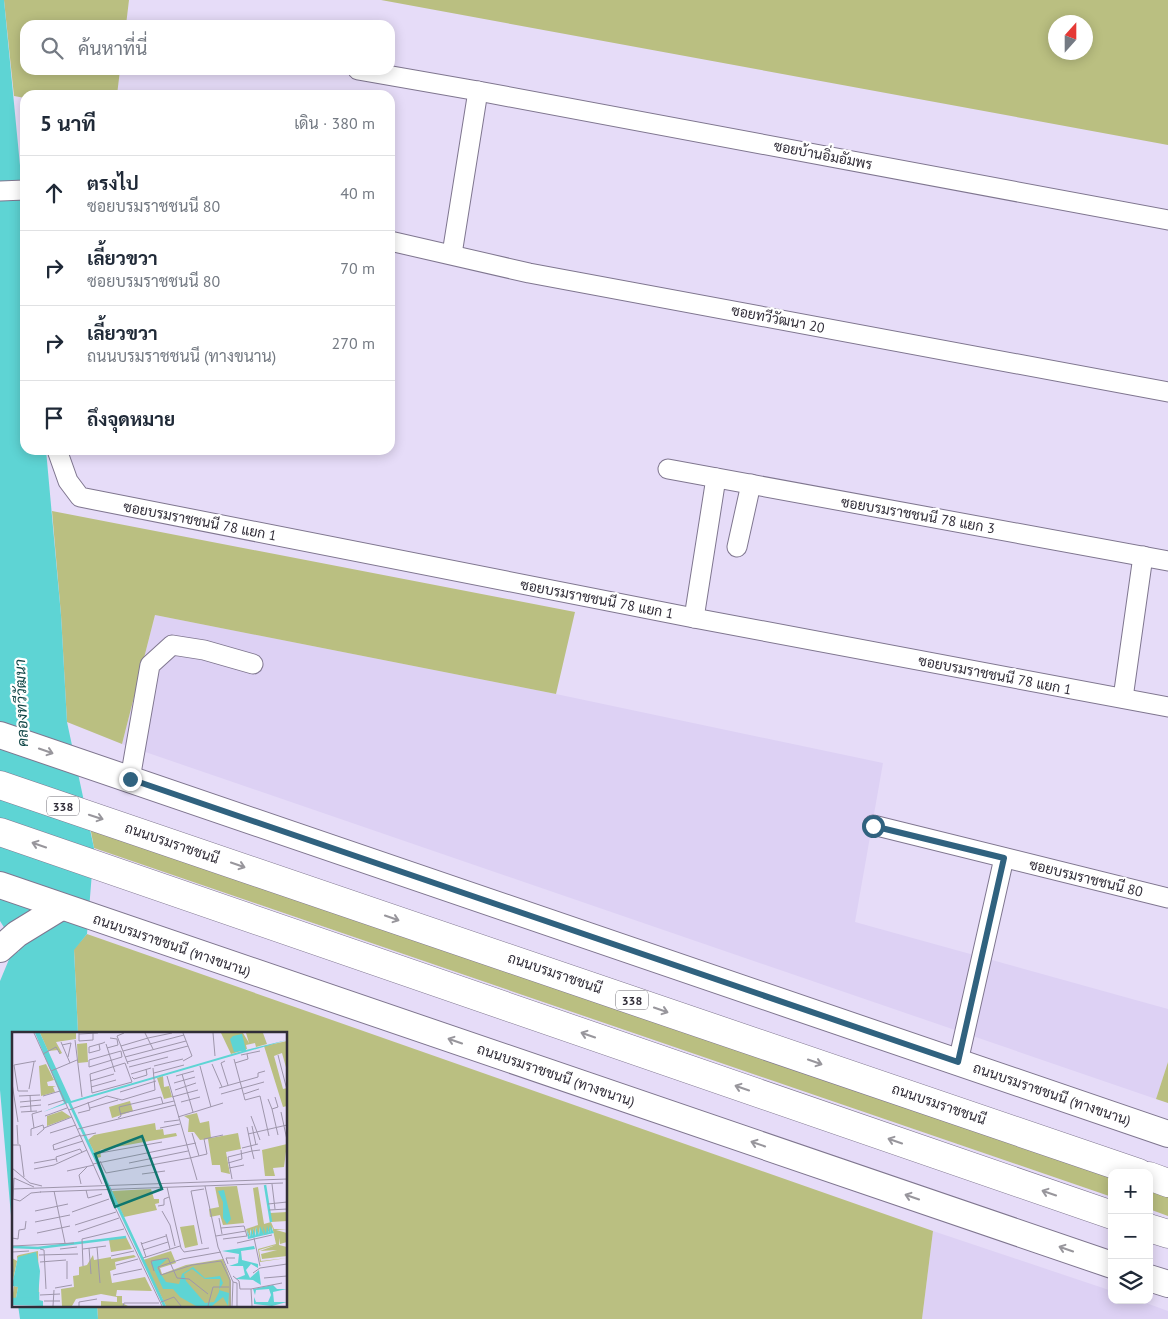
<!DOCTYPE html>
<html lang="th">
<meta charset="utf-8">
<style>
body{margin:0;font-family:"PT Sans",Sarabun,sans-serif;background:#f6f6f7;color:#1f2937}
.controls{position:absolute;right:15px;bottom:15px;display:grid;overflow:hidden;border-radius:10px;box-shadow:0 2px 12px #0003}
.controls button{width:45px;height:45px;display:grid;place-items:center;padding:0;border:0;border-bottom:1px solid #e0e1e3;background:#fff;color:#1f2937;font:25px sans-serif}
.compass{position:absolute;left:1048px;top:15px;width:45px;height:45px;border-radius:50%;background:#fff;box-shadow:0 2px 12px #0003;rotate:21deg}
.stop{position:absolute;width:15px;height:15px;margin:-11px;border:4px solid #30627f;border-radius:50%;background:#fff}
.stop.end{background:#30627f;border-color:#fff;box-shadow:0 1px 5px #0008}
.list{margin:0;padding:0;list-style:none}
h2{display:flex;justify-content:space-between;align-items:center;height:65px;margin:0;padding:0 20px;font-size:21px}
h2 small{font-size:16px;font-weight:400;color:#747a83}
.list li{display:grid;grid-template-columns:32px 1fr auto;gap:15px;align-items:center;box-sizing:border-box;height:75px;padding:0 20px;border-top:1px solid #e0e1e3}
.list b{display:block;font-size:19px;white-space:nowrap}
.list p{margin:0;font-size:16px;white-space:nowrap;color:#747a83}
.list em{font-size:16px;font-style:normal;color:#747a83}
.icon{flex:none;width:28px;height:28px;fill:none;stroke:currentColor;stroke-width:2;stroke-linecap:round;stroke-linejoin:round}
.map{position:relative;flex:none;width:1168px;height:1319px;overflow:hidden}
.search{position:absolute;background:#fff;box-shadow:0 2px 12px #0003;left:20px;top:20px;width:375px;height:55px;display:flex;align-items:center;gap:12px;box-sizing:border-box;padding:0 18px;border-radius:15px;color:#747a83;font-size:19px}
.panel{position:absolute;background:#fff;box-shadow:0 2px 12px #0003;left:20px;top:90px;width:375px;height:365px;border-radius:15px}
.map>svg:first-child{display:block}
.built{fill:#ddd1f4}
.green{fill:#babf81;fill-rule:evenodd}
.water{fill:#5ed4d4}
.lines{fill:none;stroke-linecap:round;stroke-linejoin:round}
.minor-casing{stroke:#7f768f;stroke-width:21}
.secondary-casing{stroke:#7f768f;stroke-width:28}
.trunk-casing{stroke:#7f768f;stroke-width:29}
.minor{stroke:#fff;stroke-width:19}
.secondary{stroke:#fff;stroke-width:26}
.trunk{stroke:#fff;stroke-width:28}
.oneway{stroke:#98969c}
.route{stroke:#30627f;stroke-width:6}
.labels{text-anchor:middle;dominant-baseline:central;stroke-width:4.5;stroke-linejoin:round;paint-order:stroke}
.shield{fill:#fff;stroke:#6f6c74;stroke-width:1}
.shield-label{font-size:12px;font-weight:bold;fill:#312d38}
.street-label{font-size:14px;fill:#312d38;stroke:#fff}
.water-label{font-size:15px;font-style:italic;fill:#104646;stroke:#fff}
.inset-river{fill:none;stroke:#5ed4d4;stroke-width:2.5}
.inset-road{fill:none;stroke:#9e96ab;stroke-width:1}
.view{fill:#0f766e;fill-opacity:0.15;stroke:#0f766e;stroke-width:2.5}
.inset-edge{fill:none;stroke:#312d38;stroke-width:2.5}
</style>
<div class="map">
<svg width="1168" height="1319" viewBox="0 0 1168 1319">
<rect width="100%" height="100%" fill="#e6dcf8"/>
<g class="built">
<path d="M 155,615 L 556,694 L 883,763 L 855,922 L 1168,1009 L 1168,1062 L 1156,1099 L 122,744 Z"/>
<path d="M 933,1231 L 1112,1291 L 1112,1300 L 1138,1300 L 1168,1311 L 1168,1319 L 922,1319 Z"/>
</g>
<g class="green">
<path d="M 4,0 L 129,0 L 126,25 L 25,25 L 25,70 L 120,70 L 117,95 L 25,95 L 25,98 L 14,96 Z"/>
<path d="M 381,0 L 1168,0 L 1168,145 ZM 1086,22 L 1086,52 L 1056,52 L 1056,22 Z"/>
<path d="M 52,511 L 575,612 L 556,694 L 155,615 L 122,744 L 67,722 L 61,615 Z"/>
<path d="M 90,826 L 1112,1176 L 1112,1197 L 94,848 Z"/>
<path d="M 87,934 L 933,1231 L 922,1319 L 98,1319 L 97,1305 L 286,1305 L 286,1033 L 78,1033 L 74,949 Z"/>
<path d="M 1168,1062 L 1168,1103 L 1156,1099 Z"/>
<path d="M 1149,1189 L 1168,1196 L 1168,1216 L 1149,1209 Z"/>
</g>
<g class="water">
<path d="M 0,0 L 4,0 L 25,217 L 25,450 L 46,450 L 61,615 L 67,722 L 94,848 L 87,934 L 74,950 L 78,1033 L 14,1033 L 14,1250 L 0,1090 L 0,981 L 10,957 L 19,951 L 0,921 Z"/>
<path d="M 18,1305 L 97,1305 L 98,1319 L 20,1319 Z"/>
</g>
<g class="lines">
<defs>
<g id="minor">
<path d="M 358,70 L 478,91 L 1168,220"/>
<path d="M 0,191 L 25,190"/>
<path d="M 390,241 L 529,273 L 1168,392"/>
<path d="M 452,254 L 478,91"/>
<path d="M 57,450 L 68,481 L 80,497 L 694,618 L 1168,707"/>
<path d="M 668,469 L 1168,561"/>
<path d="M 737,547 L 751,484"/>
<path d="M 694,618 L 716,478"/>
<path d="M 1123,698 L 1143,556"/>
<path d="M 130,779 L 150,665 L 172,645 L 204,650 L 253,664"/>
<path d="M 873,825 L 1168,898"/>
<path d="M 958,1062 L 1004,858"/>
</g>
<g id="secondary">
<path d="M 0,735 L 1168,1134"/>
<path d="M 0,885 L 1112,1265"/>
<path d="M 0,949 L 17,934 L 61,907"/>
<path d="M 1149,1278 L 1168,1284"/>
</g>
<g id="trunk">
<path d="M 0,785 L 1139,1173"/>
<path d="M 0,832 L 1112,1215"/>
<path d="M 1149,1176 L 1168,1183"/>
<path d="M 1149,1228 L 1168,1234"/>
</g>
</defs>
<use href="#minor" class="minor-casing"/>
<use href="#secondary" class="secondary-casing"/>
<use href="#trunk" class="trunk-casing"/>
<use href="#minor" class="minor"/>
<use href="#secondary" class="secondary"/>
<use href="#trunk" class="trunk"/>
</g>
<defs><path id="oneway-shaft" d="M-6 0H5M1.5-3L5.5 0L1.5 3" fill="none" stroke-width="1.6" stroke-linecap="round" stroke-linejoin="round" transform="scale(1.25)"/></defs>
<g class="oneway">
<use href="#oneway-shaft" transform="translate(46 751) rotate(19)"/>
<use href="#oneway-shaft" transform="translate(96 817) rotate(18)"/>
<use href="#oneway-shaft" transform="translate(39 845) rotate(-161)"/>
<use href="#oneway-shaft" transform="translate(238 865) rotate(19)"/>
<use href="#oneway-shaft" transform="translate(392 918) rotate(19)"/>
<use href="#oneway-shaft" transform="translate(661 1010) rotate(19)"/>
<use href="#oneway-shaft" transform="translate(588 1035) rotate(-161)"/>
<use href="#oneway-shaft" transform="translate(455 1041) rotate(-161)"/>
<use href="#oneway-shaft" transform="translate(815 1062) rotate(19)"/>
<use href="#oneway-shaft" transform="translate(742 1088) rotate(-161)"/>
<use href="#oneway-shaft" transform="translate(895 1141) rotate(-161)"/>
<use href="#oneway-shaft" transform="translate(758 1144) rotate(-161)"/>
<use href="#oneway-shaft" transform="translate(1049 1193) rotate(-161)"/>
<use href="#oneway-shaft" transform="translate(912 1197) rotate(-161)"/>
<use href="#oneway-shaft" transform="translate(1066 1249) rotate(-161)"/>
</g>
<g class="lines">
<path class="route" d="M 130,779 L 958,1062 L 1004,858 L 873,826"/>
</g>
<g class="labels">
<g class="shield">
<rect x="47" y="796.5" width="32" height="19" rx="4"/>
<rect x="616" y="990.5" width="32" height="19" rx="4"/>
</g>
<g class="shield-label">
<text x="63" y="806">338</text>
<text x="632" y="1000">338</text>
</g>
<g class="street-label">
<text transform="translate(823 155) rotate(11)">ซอยบ้านอิ่มอัมพร</text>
<text transform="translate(778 319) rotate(11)">ซอยทวีวัฒนา 20</text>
<text transform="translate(918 515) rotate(10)">ซอยบรมราชชนนี 78 แยก 3</text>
<text transform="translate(200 521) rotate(11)">ซอยบรมราชชนนี 78 แยก 1</text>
<text transform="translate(597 599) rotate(11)">ซอยบรมราชชนนี 78 แยก 1</text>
<text transform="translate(995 675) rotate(11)">ซอยบรมราชชนนี 78 แยก 1</text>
<text transform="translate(172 843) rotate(19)">ถนนบรมราชชนนี</text>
<text transform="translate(1086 878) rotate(14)">ซอยบรมราชชนนี 80</text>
<text transform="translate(172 945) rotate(19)">ถนนบรมราชชนนี (ทางขนาน)</text>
<text transform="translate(555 973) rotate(19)">ถนนบรมราชชนนี</text>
<text transform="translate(556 1075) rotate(19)">ถนนบรมราชชนนี (ทางขนาน)</text>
<text transform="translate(1052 1094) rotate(19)">ถนนบรมราชชนนี (ทางขนาน)</text>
<text transform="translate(939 1104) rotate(19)">ถนนบรมราชชนนี</text>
</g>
<g class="water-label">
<text transform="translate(21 703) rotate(-92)">คลองทวีวัฒนา</text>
</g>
</g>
<g transform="translate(12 1032)">
<rect width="275" height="275" fill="#e6dcf8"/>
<path d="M 28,1 L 64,1 L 64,7 L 44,10 L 50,21 L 48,22 L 46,18 L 36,19 ZM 209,1 L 231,1 L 237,11 L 234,1 L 251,1 L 255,12 L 244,15 L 243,11 L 234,13 L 235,17 L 219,22 ZM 275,9 L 275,39 L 270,21 L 262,24 L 271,57 L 275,56 L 275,74 L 271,75 L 252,14 ZM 75,11 L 76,30 L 66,31 L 65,12 ZM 34,32 L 42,48 L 35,50 L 36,54 L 44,54 L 41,55 L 43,60 L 29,64 L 27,34 ZM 151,44 L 152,55 L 157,54 L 160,65 L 152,67 L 145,46 ZM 118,69 L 121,79 L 100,86 L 97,75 ZM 50,79 L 59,85 L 35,94 L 35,84 ZM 185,81 L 188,91 L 197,89 L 199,106 L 226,101 L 229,117 L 214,120 L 218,142 L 209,140 L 208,133 L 200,133 L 202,146 L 196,107 L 188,108 L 182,100 L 176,100 L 177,87 L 172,84 ZM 143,91 L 144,98 L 151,97 L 152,103 L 164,101 L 165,104 L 88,118 L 89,125 L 85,126 L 76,108 L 82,103 ZM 275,112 L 272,135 L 261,136 L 263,144 L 253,144 L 250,118 ZM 253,153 L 258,181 L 275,180 L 275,189 L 259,190 L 262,197 L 275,197 L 264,198 L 275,201 L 275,210 L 268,212 L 267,206 L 267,213 L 275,215 L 275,224 L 250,227 L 249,222 L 265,218 L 248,219 L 264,213 L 247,218 L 249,229 L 275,226 L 248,230 L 246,217 L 264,212 L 260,194 L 260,201 L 257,195 L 258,201 L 256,199 L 256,202 L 249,203 L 248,195 L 246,204 L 244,195 L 243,204 L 241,196 L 241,204 L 238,197 L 238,205 L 235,198 L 236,206 L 234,197 L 246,193 L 241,156 L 246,155 L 252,192 L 259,190 ZM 225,154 L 232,191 L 211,193 L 208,183 L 198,185 L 197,177 L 207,175 L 203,155 ZM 139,157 L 142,167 L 147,167 L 147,171 L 143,172 L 145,178 L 112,185 L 100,159 ZM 182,193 L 186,213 L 173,216 L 168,195 ZM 114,205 L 120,217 L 99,220 L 97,208 ZM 26,219 L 27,268 L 0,268 L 2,254 L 6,255 L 4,266 L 25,267 L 25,259 L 6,225 L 1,248 L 0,226 L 5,229 L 5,224 L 7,223 ZM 159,219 L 164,231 L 148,236 L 150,242 L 174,233 L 211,227 L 219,249 L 219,274 L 154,274 L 131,228 ZM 81,223 L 82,228 L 99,225 L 99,227 L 122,223 L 124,225 L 103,230 L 104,237 L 98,239 L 100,251 L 133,245 L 140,259 L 105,258 L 104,264 L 110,264 L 110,271 L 116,274 L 89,274 L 89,269 L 105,270 L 105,265 L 89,262 L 64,267 L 60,274 L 50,274 L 49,257 L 62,255 L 61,244 L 67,243 L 67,235 L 75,233 Z" fill="#babf81"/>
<path d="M 23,1 L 28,1 L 59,69 L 230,19 L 222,20 L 218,7 L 221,4 L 230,2 L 234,18 L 275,8 L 59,71 L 154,274 L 151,274 L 56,71 L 31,80 L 52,71 ZM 212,158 L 219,187 L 215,192 L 211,186 L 211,170 L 206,159 ZM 255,193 L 257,201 L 257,193 L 259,201 L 258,193 L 262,201 L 236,207 L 235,198 L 238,205 L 239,197 L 241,204 L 241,196 L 244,204 L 244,195 L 247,203 L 248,194 L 252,203 L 251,194 L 254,202 ZM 242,214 L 243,217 L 229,219 L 230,228 L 246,232 L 246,236 L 239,232 L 234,238 L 238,246 L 247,238 L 249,253 L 241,248 L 223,247 L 233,243 L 231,234 L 217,234 L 226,231 L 227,222 L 210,219 ZM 24,220 L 28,239 L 26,267 L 4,266 L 6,255 L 1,254 L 1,249 L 6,225 ZM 155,227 L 145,236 L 154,250 L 167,252 L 170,242 L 181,235 L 193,246 L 208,244 L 211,251 L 207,258 L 217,261 L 216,274 L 211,265 L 200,274 L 184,274 L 168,265 L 161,257 L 151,257 L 139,231 L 142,228 ZM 180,237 L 193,247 L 208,247 L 207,260 L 202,270 L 193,271 L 174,249 L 172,242 ZM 261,253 L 265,257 L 275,257 L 261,260 L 262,270 L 275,270 L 260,274 L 242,272 L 242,265 L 244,270 L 256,270 L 259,263 L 257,257 L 244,258 L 243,263 L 241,257 ZM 0,268 L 27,268 L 31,269 L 31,274 L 0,273 Z" fill="#5ed4d4" fill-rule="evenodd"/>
<path class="inset-river" d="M 253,153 L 259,190M 1,215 L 26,216 L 114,205M 0,267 L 26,267 L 26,260"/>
<path class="inset-road" d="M 22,1 L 90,152M 67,1 L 67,9 L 81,8 L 81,1M 112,1 L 105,4 L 116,32M 133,1 L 141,17M 201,1 L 203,24M 67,2 L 86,1M 136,6 L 160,1M 63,8 L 70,65M 49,10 L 58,31M 87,12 L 88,18 L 77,21 L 77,15 L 91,11 L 93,10M 94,12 L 103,40M 50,13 L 59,11 L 56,25M 109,14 L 136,6M 95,16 L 106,13 L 105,7 L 98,6M 109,19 L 110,25 L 77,35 L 77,28 ZM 111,19 L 172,3M 31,22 L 44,15 L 48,22M 229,23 L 248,19M 266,23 L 275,58M 113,25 L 174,9M 222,27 L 233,68 L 248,64 L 257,104M 171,29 L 180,24 L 171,1M 213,29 L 209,31 L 216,53M 115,30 L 176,14M 113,31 L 120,50 L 80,61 L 78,42 ZM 223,31 L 236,27 L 235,22M 200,32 L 210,55M 142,34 L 171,27M 188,34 L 199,75M 117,35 L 156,25M 39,39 L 65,28M 142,41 L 172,33M 119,42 L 139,36M 170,42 L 181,80M 155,44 L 185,148M 164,44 L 182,39M 120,45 L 122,47 L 135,43 L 134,37M 78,49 L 102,42M 0,51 L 6,90M 162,51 L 183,45M 79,55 L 104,48M 207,56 L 246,45 L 246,41 L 253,39M 17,57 L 22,30M 163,58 L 184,51M 16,59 L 6,59 L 2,33 L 24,29M 108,60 L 144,49M 209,62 L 252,50M 232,62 L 247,57M 18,63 L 19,79M 7,64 L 28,63M 31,64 L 48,59M 160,65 L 186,58M 256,67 L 260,77 L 266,75 L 263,65M 8,70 L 29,68M 169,70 L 188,65M 36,73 L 52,68M 8,75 L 29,73M 78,76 L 106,68M 260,77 L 266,103M 57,78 L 95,64 L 110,68 L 143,58 L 141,36M 9,80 L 25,79M 269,80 L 275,108M 66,81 L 78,78 L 76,70M 108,82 L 162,69M 33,84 L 55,76M 239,84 L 248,108M 166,85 L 211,71M 106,86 L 109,84 L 107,75 L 149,65 L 151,72M 152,90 L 167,88M 5,93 L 6,112M 240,94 L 244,113M 22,96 L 20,82 L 30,79M 32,96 L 60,85M 148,96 L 168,92M 66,97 L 163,73M 38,101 L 64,93M 180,101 L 187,124M 236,102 L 275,93M 69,103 L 41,113 L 42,118 L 71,109M 19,104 L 19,97 L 31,93 L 32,97 L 25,103M 69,104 L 84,101M 0,113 L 8,113 L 12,145M 230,116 L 246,112M 88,121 L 150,110M 178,126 L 195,122 L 192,107 L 211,103M 242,127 L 240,119 L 248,118M 88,129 L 94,141 L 178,126M 45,130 L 44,125 L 68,117 L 70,120M 22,131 L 44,127M 117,131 L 176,119M 216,131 L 230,127 L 229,118M 81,132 L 184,111M 0,136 L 18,151 L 30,154M 217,136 L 232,133M 22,137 L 42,133 L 75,118M 55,139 L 82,133M 130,142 L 153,139M 220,147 L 216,125 L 240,119 L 235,95M 69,152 L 67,143 L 75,135M 260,152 L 263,177M 193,154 L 206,215 L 221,250 L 225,251 L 225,274M 22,155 L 2,146 L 1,167 L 8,169 L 19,161 L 29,160M 155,155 L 169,216 L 172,220 L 197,216M 0,157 L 275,147M 74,158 L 76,166 L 90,162M 99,158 L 98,165 L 150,274M 42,159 L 53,211M 28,160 L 271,151M 256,172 L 275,170M 146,174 L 152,173 L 152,167 L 157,165M 257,178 L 275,177M 23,179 L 56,172M 150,179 L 158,193 L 163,214M 60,180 L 97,167M 207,186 L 210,202M 23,190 L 58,183M 63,193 L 104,180M 209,196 L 232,194 L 235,204 L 211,207M 66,200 L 107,186M 25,201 L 58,194M 154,202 L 158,217M 204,204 L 234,199M 0,206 L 6,207 L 7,198 L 13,197 L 14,189M 242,206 L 248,234M 129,210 L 134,225M 225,211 L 260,203M 129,212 L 154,204M 190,212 L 179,159 L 192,157M 0,214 L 62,211M 85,215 L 88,251M 77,216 L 79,242M 28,217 L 32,218 L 34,257M 48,217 L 65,215M 71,217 L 94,214M 131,218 L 156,210M 0,220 L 1,240M 0,220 L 17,219M 209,220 L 170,227 L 146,235 L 149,243 L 180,233 L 209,229 L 218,248 L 218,274M 27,223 L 66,222M 99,224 L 122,219M 131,226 L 168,214M 55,229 L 55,247M 28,230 L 54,228M 216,232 L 214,226 L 223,226M 104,233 L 126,227M 71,234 L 70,207 L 112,197M 142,239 L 139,229 L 156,226 L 165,246 L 177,247 L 196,262M 241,241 L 248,236 L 275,232M 101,243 L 130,237M 221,244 L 227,249 L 228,257 L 239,257 L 240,274M 252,246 L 275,244M 43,256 L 60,253M 239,257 L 270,251M 28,263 L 48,262M 32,269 L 48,269M 149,270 L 162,265 L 169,274M 41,274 L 42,258M 67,274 L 67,270 L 85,267M 111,274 L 112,271 L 147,271M 196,274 L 201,255 L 217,255M 220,274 L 221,250"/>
<path class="view" d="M 130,104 L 150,157 L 103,175 L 83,122 Z"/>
<rect width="275" height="275" class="inset-edge"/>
</g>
</svg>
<div class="controls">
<button>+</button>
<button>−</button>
<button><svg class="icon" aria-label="layers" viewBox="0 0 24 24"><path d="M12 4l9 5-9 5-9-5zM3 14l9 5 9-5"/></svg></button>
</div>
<svg class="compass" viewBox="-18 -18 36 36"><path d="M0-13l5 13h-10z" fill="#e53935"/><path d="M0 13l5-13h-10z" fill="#747a83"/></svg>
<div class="stop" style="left:873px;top:826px"></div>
<div class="stop end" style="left:130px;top:779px"></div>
<div class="search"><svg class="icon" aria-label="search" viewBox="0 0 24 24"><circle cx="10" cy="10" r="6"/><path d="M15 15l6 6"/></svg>ค้นหาที่นี่</div>
<section class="panel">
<h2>5 นาที<small>เดิน · 380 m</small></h2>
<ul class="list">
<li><svg class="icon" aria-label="ahead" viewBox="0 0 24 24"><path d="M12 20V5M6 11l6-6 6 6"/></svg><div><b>ตรงไป</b><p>ซอยบรมราชชนนี 80</p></div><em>40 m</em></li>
<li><svg class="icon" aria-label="right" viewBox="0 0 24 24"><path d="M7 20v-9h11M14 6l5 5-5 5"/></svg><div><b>เลี้ยวขวา</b><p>ซอยบรมราชชนนี 80</p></div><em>70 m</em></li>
<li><svg class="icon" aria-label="right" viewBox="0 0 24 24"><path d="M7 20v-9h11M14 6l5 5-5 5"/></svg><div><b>เลี้ยวขวา</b><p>ถนนบรมราชชนนี (ทางขนาน)</p></div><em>270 m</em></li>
<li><svg class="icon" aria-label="arrive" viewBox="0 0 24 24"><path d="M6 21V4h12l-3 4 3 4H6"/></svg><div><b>ถึงจุดหมาย</b></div></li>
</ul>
</section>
</div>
